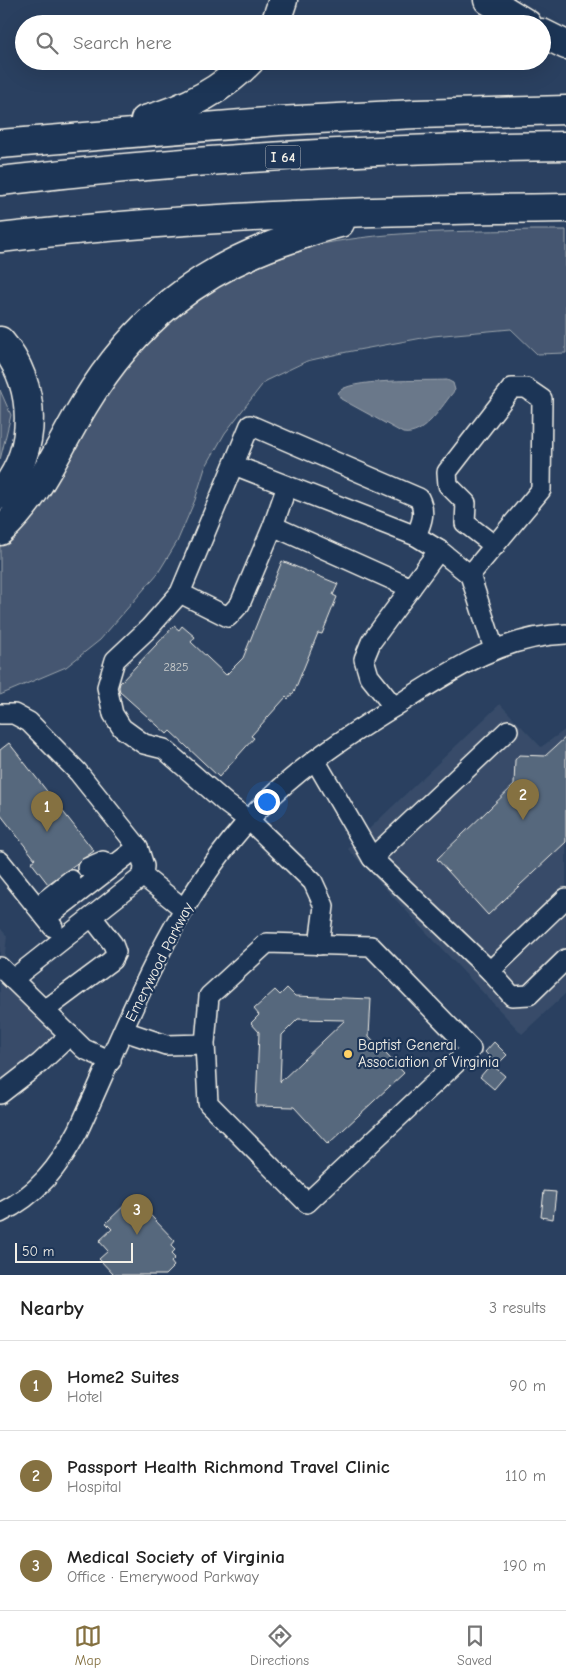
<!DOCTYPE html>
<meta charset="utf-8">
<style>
body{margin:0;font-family:"Comic Neue",sans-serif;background:#f2f2f2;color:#222}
.scale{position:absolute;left:15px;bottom:12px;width:118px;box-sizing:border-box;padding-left:5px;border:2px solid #f4f1e8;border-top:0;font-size:14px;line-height:18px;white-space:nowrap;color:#f4f1e8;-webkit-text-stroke:4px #1d3557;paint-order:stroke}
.you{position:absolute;left:266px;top:801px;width:18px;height:18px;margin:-12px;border:4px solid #fff;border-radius:50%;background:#1a73e8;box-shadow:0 0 0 8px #1a73e833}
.badge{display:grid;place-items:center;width:32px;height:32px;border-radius:50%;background:#857141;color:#fff;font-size:16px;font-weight:700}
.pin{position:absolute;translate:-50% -41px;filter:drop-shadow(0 1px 2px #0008)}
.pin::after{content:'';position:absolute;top:26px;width:18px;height:15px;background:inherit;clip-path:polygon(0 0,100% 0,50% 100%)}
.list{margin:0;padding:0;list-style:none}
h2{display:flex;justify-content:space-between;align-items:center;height:65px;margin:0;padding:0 20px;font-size:21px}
h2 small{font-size:16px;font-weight:400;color:#767676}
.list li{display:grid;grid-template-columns:32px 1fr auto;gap:15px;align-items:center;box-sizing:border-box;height:90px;padding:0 20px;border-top:1px solid #e0e0e0}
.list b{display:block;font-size:19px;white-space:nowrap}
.list p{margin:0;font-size:16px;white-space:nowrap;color:#767676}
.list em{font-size:16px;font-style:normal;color:#767676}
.icon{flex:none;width:28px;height:28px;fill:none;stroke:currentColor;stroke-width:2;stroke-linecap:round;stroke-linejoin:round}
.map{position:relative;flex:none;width:566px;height:1275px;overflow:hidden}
.search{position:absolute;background:#fff;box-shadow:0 5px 20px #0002;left:15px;right:15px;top:15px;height:55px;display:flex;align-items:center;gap:12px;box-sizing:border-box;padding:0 18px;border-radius:28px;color:#767676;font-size:19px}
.sheet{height:335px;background:#fff}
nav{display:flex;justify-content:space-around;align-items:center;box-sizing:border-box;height:70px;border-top:1px solid #e0e0e0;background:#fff;font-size:14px;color:#767676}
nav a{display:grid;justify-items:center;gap:2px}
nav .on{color:#857141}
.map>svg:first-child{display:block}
.built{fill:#374c69}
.green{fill:#445771;stroke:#9ca4ac}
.water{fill:#6a788a;stroke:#a1a8b0}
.building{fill:#56677d;stroke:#f4f1e8;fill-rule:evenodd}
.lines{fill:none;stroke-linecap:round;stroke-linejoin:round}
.minor-casing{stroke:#f4f1e8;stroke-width:22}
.highway-casing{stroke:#f4f1e8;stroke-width:31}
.minor{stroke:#1d3557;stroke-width:19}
.highway{stroke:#1d3557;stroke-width:28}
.poi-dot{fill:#ffd166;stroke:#1d3557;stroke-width:2}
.labels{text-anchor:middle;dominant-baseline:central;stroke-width:4.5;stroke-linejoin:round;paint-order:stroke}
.number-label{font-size:12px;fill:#cccecd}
.shield{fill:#1d3557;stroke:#b4b9bc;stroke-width:1}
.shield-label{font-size:14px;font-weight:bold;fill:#f4f1e8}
.street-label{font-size:15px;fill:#f4f1e8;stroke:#1d3557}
.poi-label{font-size:15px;fill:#f4f1e8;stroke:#1d3557;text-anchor:start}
</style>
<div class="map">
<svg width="566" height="1275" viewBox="0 0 566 1275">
<rect width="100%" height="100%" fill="#2a4060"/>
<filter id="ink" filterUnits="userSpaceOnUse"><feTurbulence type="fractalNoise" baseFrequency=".02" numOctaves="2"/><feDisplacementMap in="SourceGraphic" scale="10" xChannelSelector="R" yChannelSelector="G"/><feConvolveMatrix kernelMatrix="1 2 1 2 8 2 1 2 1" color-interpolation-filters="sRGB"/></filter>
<g filter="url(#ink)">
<g class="built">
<path d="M 500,704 L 541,747 L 566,729 L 566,993 L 522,1034 L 348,849 Z"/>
<path d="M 0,928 L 7,936 L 4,962 L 69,1018 L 66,1053 L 0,1108 Z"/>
</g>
<g class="green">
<path d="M 533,230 L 566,230 L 566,353 L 537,354 L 511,329 L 433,336 L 347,352 L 307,361 L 265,381 L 225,433 L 205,468 L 195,500 L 177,542 L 158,573 L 100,640 L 66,667 L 0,695 L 0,540 C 56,505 69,447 104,395 C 150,328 213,280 290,255 C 301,251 311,246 322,244 C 392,230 463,232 533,230 Z"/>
<path d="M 0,390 L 11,415 L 0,460 Z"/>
</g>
<path class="water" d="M 447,380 L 453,383 L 455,390 C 442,405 425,437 403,433 L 341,399 L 338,393 C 345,378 429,381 447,380 Z"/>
<g class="building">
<path d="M 282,561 L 338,584 L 333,595 L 337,597 L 322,634 L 318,633 L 294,692 L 288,699 L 286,697 L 251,736 L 254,738 L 219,777 L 170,731 L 167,734 L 120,692 L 119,687 L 120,683 L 174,626 L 179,630 L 182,626 L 195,637 L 191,642 L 226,675 L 243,658 Z"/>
<path d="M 566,737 L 566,842 L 488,915 L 437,859 L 514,785 L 515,760 L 519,755 L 545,756 Z"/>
<path d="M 9,743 L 94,851 L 48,884 L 31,862 L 35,859 L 0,814 L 0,750 Z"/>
<path d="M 287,988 L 295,996 L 371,999 L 369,1036 L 404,1073 L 328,1144 L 294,1107 L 256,1106 L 259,1032 L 251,1023 L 259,1015 L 254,1009 L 275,990 L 280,995 ZM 298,1019 L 345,1020 L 280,1082 L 282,1035 Z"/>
<path d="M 494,1042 L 507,1055 L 497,1065 L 485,1052 Z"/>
<path d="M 491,1064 L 505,1076 L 494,1089 L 480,1077 Z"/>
<path d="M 544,1191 L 556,1192 L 553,1219 L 541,1217 Z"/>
<path d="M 133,1197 L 175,1241 L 171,1246 L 175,1250 L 171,1254 L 175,1258 L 171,1262 L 174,1266 L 165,1275 L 114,1275 L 99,1259 L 108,1251 L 99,1241 L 112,1229 L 106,1223 Z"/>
</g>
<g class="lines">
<defs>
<g id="minor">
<path d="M 234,465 L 416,536"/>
<path d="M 287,486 L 273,526 L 411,588"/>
<path d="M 180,593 L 228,617 L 240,604 L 273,526"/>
<path d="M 494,649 L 470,575 L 541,490 L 542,399 L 526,388 L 512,388 L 447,472 L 448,485 L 466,503 L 465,523 L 495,546"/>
<path d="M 394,707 L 369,676 L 364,659 L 371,642 L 439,550 L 470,575"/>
<path d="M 0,714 L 14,714 L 29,722 L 78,772 L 138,847 L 144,866 L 143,876 L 184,909"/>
<path d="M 315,760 L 372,858 L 490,971 L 512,996 L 529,995 L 566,959"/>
<path d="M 372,858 L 508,730"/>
<path d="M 0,861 L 53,927"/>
<path d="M 87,868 L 103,861 L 112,867"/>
<path d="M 37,907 L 71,880"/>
<path d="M 46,918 L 138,847"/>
<path d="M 319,945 L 324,906 L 313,882 L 250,821 L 227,804 L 164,749 L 144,744 L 122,728 L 113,714 L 107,687 L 115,660 L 149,628 L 180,593 L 250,425 L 419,498 C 426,512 422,522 416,536 L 439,550"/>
<path d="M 0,967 L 84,1049 L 111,1061"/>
<path d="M 490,971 L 566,898"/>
<path d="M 13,979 L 143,876"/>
<path d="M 45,1010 L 112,960 L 116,952 L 113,944 L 92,917"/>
<path d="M 124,1031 L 166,1045 L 205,1044 L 208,1103 L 307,1203 L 471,1049 L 371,946 L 267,943 L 209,996 L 205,1044"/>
<path d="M 0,1094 L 40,1063 L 70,1035"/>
<path d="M 0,1213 C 37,1195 59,1167 78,1131 C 132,1014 177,886 272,796 C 313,757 360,728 407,699 C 457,667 505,636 566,634"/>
</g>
<g id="highway">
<path d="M 488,0 L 527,24"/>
<path d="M 275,24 L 283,0"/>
<path d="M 542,33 L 566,45"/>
<path d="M 145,120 C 185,109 221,91 250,61"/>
<path d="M 0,144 L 278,121 L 416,114 L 566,110"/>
<path d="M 0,181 C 187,159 377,148 566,146"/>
<path d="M 0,238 C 188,216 377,210 566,208"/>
<path d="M 0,341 C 38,385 39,451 0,495"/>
<path d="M 0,531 C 38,498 58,448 84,405 C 134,322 200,268 293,238 C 308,232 324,227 340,223"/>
</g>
</defs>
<use href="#minor" class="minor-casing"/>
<use href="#highway" class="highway-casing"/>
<use href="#minor" class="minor"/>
<use href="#highway" class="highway"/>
</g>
</g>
<circle class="poi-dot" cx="348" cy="1054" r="5"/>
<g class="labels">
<g class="number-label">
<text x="176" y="667">2825</text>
</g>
<rect class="shield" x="265.5" y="145.5" width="35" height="23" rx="4"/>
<g class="shield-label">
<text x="283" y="157">I 64</text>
</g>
<g class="street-label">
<text transform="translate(159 962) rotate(-63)">Emerywood Parkway</text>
</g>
<g class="poi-label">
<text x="358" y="1045">Baptist General<tspan x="358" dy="17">Association of Virginia</tspan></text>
</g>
</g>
</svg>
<div class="scale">50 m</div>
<div class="you"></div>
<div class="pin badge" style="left:47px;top:832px">1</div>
<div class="pin badge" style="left:523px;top:820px">2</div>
<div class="pin badge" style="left:137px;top:1235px">3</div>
<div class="search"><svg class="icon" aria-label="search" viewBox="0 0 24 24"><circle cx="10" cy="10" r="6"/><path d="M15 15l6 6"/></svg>Search here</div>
</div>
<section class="sheet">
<h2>Nearby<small>3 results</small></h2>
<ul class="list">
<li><span class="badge">1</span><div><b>Home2 Suites</b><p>Hotel</p></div><em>90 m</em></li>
<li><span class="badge">2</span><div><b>Passport Health Richmond Travel Clinic</b><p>Hospital</p></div><em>110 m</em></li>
<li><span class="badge">3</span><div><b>Medical Society of Virginia</b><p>Office · Emerywood Parkway</p></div><em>190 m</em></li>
</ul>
</section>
<nav>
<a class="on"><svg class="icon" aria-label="map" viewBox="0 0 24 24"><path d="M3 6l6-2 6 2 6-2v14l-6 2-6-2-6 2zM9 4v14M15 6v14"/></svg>Map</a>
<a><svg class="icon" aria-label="directions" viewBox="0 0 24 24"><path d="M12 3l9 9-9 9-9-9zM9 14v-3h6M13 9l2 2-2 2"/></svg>Directions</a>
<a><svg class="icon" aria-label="saved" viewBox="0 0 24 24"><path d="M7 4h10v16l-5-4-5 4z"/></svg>Saved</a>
</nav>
